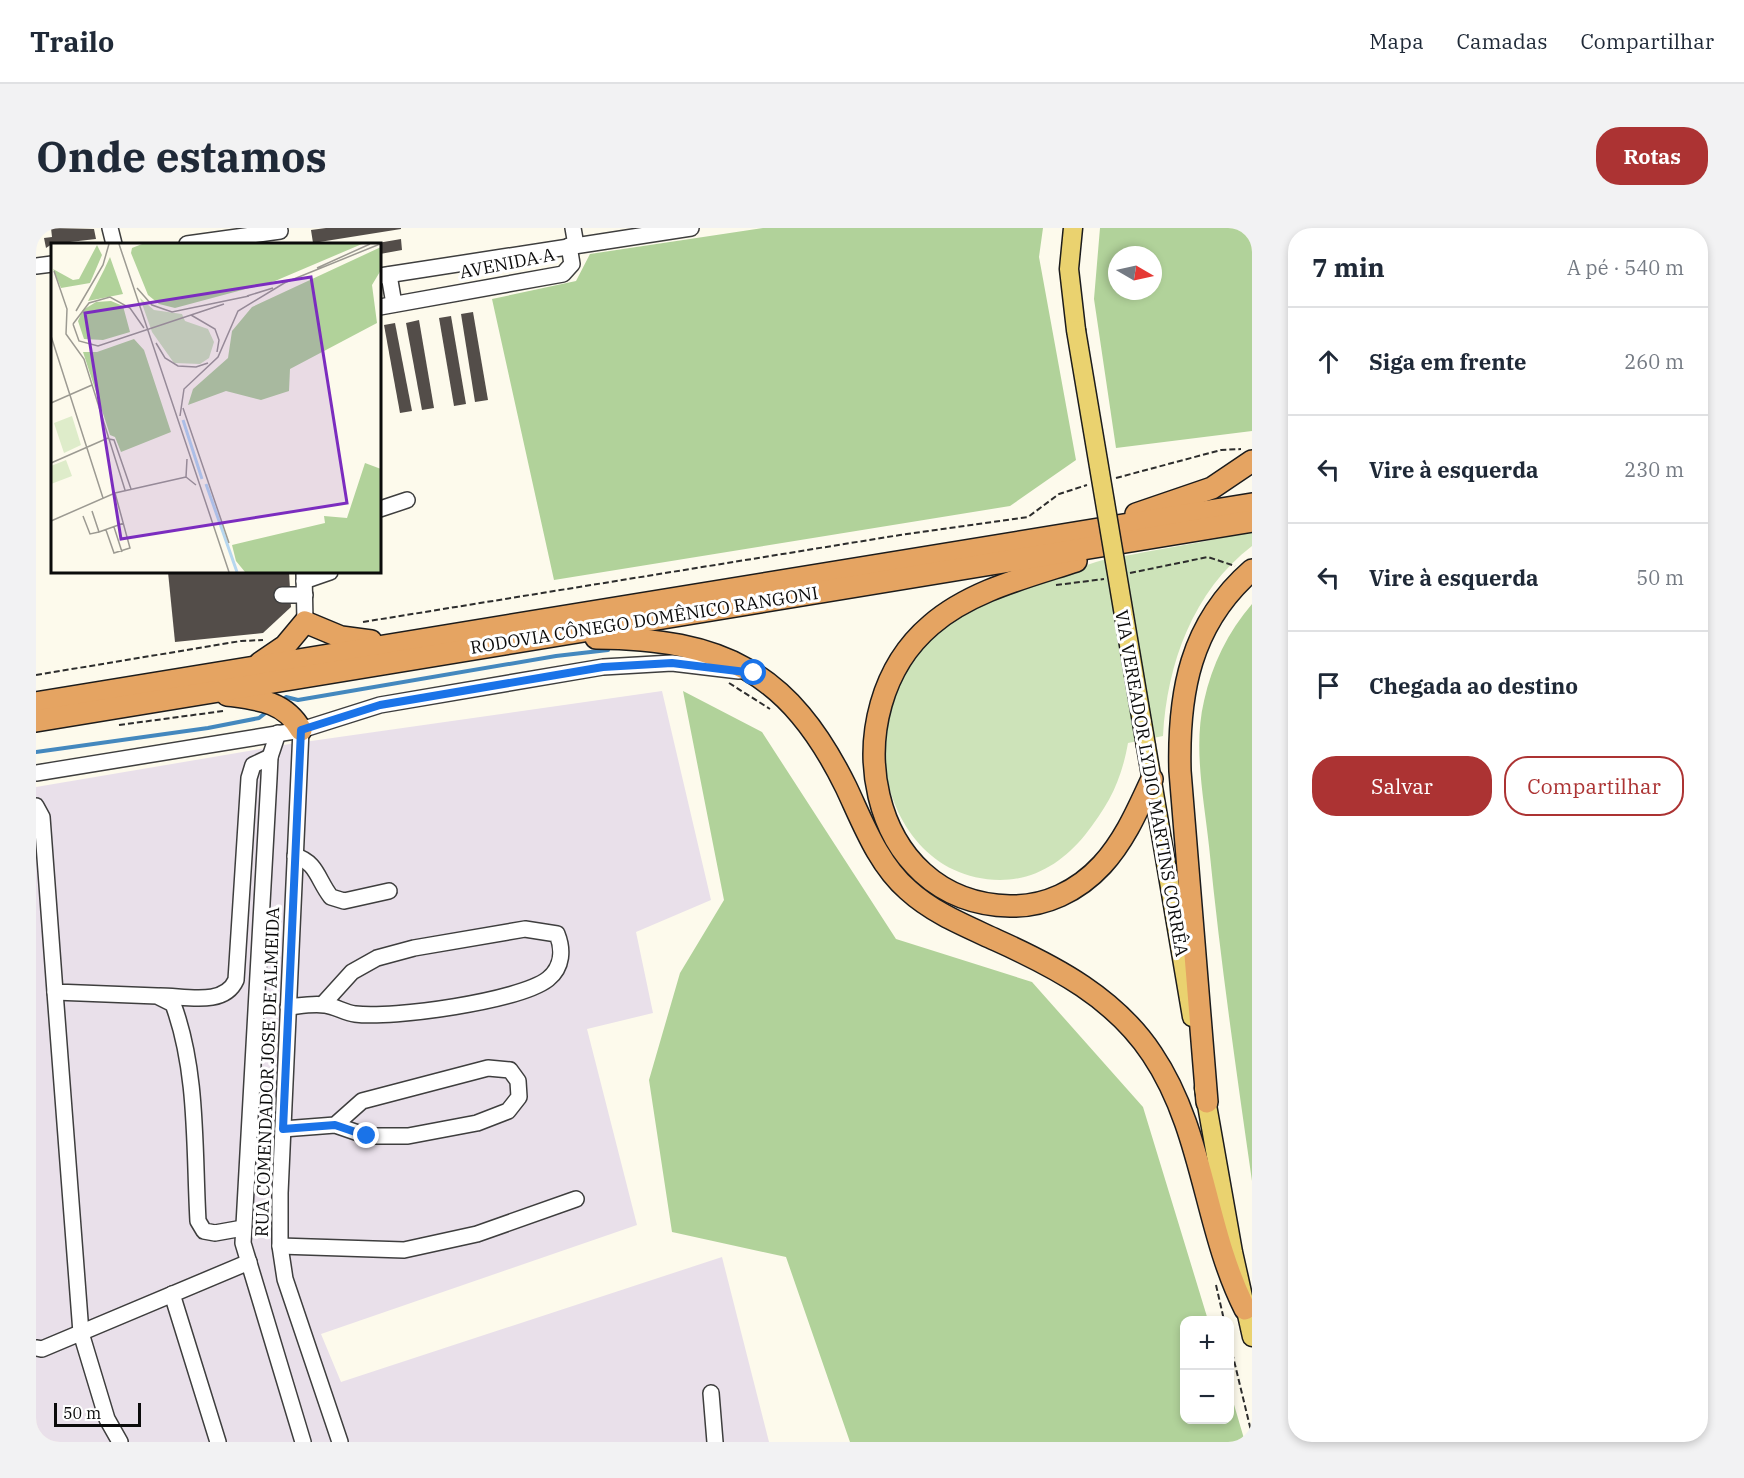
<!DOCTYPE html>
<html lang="pt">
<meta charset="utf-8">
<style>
body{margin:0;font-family:"IBM Plex Serif",serif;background:#f2f2f3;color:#1f2937}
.controls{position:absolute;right:18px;bottom:18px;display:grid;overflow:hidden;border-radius:12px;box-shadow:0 3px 9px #0003}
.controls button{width:54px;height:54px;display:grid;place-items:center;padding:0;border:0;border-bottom:2px solid #e0e1e3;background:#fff;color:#1f2937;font:30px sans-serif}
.compass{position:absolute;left:1072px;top:18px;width:54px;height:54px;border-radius:50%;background:#fff;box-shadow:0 3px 9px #0003;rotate:99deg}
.scale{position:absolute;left:18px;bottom:15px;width:87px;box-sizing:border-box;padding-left:6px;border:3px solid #0b0b0b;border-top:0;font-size:16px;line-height:21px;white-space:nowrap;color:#0b0b0b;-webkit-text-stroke:4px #fff;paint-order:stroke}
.stop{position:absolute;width:18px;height:18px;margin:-14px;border:4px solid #1a73e8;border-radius:50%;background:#fff}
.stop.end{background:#1a73e8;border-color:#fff;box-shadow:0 2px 6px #0008}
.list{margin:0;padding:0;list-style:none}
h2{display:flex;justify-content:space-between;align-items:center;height:78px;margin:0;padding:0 24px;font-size:26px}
h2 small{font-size:20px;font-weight:400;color:#747a83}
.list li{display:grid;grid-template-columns:39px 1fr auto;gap:18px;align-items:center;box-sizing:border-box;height:108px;padding:0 24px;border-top:2px solid #e0e1e3}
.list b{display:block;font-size:22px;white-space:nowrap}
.list em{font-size:20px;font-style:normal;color:#747a83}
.actions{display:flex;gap:12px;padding:18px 24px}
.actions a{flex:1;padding:14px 0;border:2px solid #ac3333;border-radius:24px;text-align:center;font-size:21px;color:#ac3333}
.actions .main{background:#ac3333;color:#fff}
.icon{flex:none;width:33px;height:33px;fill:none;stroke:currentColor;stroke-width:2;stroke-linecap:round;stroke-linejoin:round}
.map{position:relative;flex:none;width:1216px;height:1214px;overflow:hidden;border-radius:24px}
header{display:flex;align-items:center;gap:36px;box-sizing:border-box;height:84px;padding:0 30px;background:#fff;border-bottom:2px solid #e0e1e3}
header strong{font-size:28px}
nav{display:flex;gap:33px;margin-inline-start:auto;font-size:21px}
.intro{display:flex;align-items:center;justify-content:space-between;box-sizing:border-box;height:144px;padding:0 36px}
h1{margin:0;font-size:42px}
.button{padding:15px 27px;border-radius:24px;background:#ac3333;color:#fff;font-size:21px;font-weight:700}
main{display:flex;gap:36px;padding:0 36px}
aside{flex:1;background:#fff;border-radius:24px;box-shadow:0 3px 9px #0003}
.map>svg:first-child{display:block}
.industrial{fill:#e9e0ea}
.green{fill:#cde3b9}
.forest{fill:#b1d29a;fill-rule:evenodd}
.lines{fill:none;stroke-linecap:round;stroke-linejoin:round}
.stream{stroke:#4488be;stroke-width:4}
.building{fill:#534d49}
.minor-casing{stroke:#3e3e3e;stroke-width:18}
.major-casing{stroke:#1c1c1c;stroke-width:21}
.highway-casing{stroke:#1c1c1c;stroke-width:24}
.path{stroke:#2d2d2d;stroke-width:2;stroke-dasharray:6 3;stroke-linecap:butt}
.minor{stroke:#fff;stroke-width:15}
.major{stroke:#ead26f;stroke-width:18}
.highway{stroke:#e5a462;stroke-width:21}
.major-bridge-casing{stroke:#1c1c1c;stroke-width:21;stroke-linecap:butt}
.major-bridge{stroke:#ead26f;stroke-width:18}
.route{stroke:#1a73e8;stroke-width:8}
.labels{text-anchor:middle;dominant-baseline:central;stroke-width:6;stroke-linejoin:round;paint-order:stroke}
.street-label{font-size:18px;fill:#0b0b0b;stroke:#fff}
.inset-river{fill:none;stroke:#b6d7ef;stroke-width:3}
.inset-road{fill:none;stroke:#9c9a92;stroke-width:1.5}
.view{fill:#7b2cbf;fill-opacity:0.15;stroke:#7b2cbf;stroke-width:3}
.inset-edge{fill:none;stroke:#0b0b0b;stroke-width:3}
</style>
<header>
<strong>Trailo</strong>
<nav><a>Mapa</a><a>Camadas</a><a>Compartilhar</a></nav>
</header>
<div class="intro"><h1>Onde estamos</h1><a class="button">Rotas</a></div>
<main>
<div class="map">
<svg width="1216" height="1214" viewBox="0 0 1216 1214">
<rect width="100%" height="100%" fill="#fdfaec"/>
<path class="industrial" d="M 626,463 L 675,672 L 600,704 L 617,785 L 551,801 L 601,997 L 285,1106 L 305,1154 L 686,1029 L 733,1214 L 0,1214 L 0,559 L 254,516 Z"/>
<path class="green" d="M 1216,304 L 1216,318 C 1157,363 1131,436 1127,508 L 1092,515 C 1085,554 1073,576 1049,607 C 1027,634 999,652 964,652 C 881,651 839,569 849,494 C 855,455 882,417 914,394 C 933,379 961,372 984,363 C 1010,354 1034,342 1060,334 C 1076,329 1093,328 1109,324 C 1145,318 1180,311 1216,304 Z"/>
<g class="forest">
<path d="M 727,0 L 1007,0 L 1003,29 L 1040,232 L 974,278 L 518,352 L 456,71 L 540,53 L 554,26 Z"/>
<path d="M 1064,0 L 1216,0 L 1216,203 L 1080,220 L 1058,71 ZM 1081,27 L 1117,27 L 1117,63 L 1081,63 Z"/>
<path d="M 1216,376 L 1216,953 C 1200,841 1184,730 1173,618 C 1168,571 1157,519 1168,473 C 1176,436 1192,404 1216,376 Z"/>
<path d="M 647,463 L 726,504 L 860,711 L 996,754 L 1107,879 L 1172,1092 L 1148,1092 L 1148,1192 L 1194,1192 L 1194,1163 L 1209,1214 L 814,1214 L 750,1029 L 636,1004 L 613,852 L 644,745 L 688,672 Z"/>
</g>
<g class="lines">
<g class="stream">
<path d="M 246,472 L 250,469 L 262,472 L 520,428 L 572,422"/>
<path d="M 0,524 L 172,500 L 223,490 L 232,483"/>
</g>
</g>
<g class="building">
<path d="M 15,0 L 58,1 L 60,11 L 16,16 L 10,20 L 8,10 L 16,9 Z"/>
<path d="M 290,0 L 365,0 L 365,1 L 277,15 L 275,2 Z"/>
<path d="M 365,11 L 366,22 L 344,26 L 344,16 L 336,16 Z"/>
<path d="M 437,84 L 452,172 L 439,174 L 425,86 Z"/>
<path d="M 415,88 L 430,176 L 418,178 L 403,90 Z"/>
<path d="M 383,92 L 398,180 L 386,182 L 370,95 Z"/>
<path d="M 359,95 L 376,183 L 364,185 L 348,97 Z"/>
<path d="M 132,344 L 253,344 L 255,379 L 227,405 L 139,414 Z"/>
</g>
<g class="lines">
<defs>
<g id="minor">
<path d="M 74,0 L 78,16"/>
<path d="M 537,0 L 540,17"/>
<path d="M 151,16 L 244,3"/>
<path d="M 0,38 L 16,36"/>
<path d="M 353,47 L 358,76"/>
<path d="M 344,48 L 655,0"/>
<path d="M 344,79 L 527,46 L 536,36 L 533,18"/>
<path d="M 344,281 L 371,272"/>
<path d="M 268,344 L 269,394"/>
<path d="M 268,353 L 294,344"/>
<path d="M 246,367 L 269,367"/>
<path d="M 265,502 L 244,965 L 244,1018 L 249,1051 L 304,1214"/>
<path d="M 242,505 L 234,529 L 233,550 L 207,1015 L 267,1214"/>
<path d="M 0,545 L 265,502 L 344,477 L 567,439 L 636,435 L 703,443"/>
<path d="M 0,578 L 6,589 L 19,764 L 121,768 L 137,776 C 162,843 158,922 162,993 L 168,1003 L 179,1005 L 207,1000"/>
<path d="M 259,628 C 281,634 282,653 295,669 L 308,673 L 353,663"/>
<path d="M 19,764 L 45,1105 L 71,1191 L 84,1214"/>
<path d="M 124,768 C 149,768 188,779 200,752 L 213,550 L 217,537 L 234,529"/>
<path d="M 252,779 C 263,778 277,775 289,777 C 299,778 309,785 319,786 C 356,791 484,773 512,751 C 527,739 527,721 521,706 L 489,701 L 378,720 L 341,730 L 316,744 L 287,776"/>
<path d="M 247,901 L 299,897 L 331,908 L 372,908 L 441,895 L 472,883 L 483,869 L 482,853 L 474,842 L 452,840 L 326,873 L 299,897"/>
<path d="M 244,1018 L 368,1022 L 441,1006 L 540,971"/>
<path d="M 136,1066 L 182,1214"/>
<path d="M 0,1120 L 6,1121 L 213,1034"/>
<path d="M 675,1165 L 679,1214"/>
</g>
<g id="major">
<path d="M 1037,0 L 1033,41 L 1040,102"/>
<path d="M 1110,518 L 1156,789"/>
<path d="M 1168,860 L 1197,1024 L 1216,1109"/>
</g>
<g id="highway">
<path d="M 1100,286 L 1176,260 L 1216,233"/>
<path d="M 1040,333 C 991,349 934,363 895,397 C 796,481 829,675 974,678 C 1009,679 1042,663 1066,637 C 1089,612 1102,581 1116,551"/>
<path d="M 560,410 C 686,411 753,443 810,559 C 827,595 842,636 872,662 C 897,685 930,698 960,712 C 1020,739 1079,770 1116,826 C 1168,903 1168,1000 1209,1081"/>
<path d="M 224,435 L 249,418 L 269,394 L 305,409 L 335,413"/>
<path d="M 191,467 C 221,471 249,473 265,502"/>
<path d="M 0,475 L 1216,276"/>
<path d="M 0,493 L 1216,293"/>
<path d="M 1171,874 L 1144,543 C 1142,465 1154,396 1216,342"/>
</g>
</defs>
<use href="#minor" class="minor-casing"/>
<use href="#major" class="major-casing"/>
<use href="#highway" class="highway-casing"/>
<g class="path">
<path d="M 1080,250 L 1185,222 L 1205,221"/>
<path d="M 1094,345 L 1172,329 L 1199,338"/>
<path d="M 1020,357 L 1068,351"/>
<path d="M 327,394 L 864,307 L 992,289 L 1023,266 L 1051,257"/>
<path d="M 0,447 L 205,413 L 227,412"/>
<path d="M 693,455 L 734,481"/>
<path d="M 83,497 L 187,483"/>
<path d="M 1180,1057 L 1188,1092"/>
<path d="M 1194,1116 L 1216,1207"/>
</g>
<use href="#minor" class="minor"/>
<use href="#major" class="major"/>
<use href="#highway" class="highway"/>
<defs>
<path id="major-bridge" d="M 1040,102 L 1110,518"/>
</defs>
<use href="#major-bridge" class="major-bridge-casing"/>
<use href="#major-bridge" class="major-bridge"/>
</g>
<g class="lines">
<path class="route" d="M 331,908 L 299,897 L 247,901 L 265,502 L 344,477 L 567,439 L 636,435 L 718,445"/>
</g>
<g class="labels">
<g class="street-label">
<text transform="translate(471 35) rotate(-11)">AVENIDA A</text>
<text transform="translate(608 392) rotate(-9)">RODOVIA CÔNEGO DOMÊNICO RANGONI</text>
<text transform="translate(1116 555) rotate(80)">VIA VEREADOR LYDIO MARTINS CORRÊA</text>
<text transform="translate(231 844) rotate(-88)">RUA COMENDADOR JOSE DE ALMEIDA</text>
</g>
</g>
<g transform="translate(15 15)">
<rect width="330" height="330" fill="#fdfaec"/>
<path d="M 89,55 L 103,67 L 131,71 L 134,78 L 157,86 L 163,99 L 158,115 L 149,121 L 123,120 L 101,89 Z" fill="#cde3b9"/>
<path d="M 91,1 L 311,1 L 224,38 L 124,65 L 108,61 L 97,52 L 80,10 L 81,5 ZM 46,2 L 51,12 L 39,40 L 10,45 L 2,26 L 22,37 L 28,36 ZM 330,4 L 330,27 L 321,42 L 326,80 L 239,126 L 238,148 L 210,157 L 175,148 L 137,162 L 142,146 L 177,115 L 181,88 L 201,64 ZM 59,14 L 72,51 L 37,58 L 53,27 ZM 60,58 L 72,63 L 79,89 L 52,97 L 33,96 L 27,78 L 32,67 L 45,59 ZM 83,96 L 93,107 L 120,189 L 70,209 L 64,194 L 59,192 L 32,109 L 46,109 ZM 314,220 L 330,226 L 330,329 L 194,329 L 185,318 L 181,302 L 274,280 L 273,273 L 296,275 Z" fill="#b1d29a"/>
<path d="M 21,173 L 30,202 L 13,210 L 3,180 ZM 15,217 L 21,233 L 0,241 L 0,223 Z" fill="#deecca"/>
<path class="inset-river" d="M 132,177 L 151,236M 155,241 L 186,329"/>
<path class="inset-road" d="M 68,1 L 178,329M 266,25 L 319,1M 3,28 L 16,66 L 15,91 L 33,116 L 74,247M 233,40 L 329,1M 86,45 L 101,62 L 121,69 L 198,53M 196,53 L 222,45M 25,68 L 52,22 L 58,1M 140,72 L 164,86 L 168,97 L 166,109M 22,81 L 28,98 L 47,103 L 173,61M 22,81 L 38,60 L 59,54 L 79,65 L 93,85M 0,93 L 52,255M 105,100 L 114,115 L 127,123 L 145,124 L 157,120M 0,160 L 41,142M 132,165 L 178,300M 129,173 L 133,146 L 167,114 L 187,68 L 235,39M 58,196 L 63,197 L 80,246M 136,216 L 135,234 L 145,242M 0,220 L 57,195M 41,268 L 48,289 L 73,280M 32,273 L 39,291 L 48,289M 0,278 L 64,250 L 135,234M 63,284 L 71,309M 55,287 L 63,310 L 79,305 L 64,250"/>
<path class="view" d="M 260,34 L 296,260 L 70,296 L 34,70 Z"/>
<rect width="330" height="330" class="inset-edge"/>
</g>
</svg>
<div class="controls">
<button>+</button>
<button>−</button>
</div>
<svg class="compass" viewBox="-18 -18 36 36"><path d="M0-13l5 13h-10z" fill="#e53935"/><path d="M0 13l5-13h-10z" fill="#747a83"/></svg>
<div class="scale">50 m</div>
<div class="stop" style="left:718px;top:445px"></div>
<div class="stop end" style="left:331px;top:908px"></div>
</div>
<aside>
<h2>7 min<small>A pé · 540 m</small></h2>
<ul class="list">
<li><svg class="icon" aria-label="ahead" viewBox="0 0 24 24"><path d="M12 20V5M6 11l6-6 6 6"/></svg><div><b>Siga em frente</b></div><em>260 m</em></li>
<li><svg class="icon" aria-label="left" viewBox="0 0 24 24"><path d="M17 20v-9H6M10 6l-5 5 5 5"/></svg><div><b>Vire à esquerda</b></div><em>230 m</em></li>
<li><svg class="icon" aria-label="left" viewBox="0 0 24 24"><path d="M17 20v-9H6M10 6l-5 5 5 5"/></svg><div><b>Vire à esquerda</b></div><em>50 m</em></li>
<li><svg class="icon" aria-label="arrive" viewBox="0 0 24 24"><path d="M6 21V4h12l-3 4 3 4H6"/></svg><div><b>Chegada ao destino</b></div></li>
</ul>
<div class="actions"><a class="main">Salvar</a><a>Compartilhar</a></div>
</aside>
</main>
